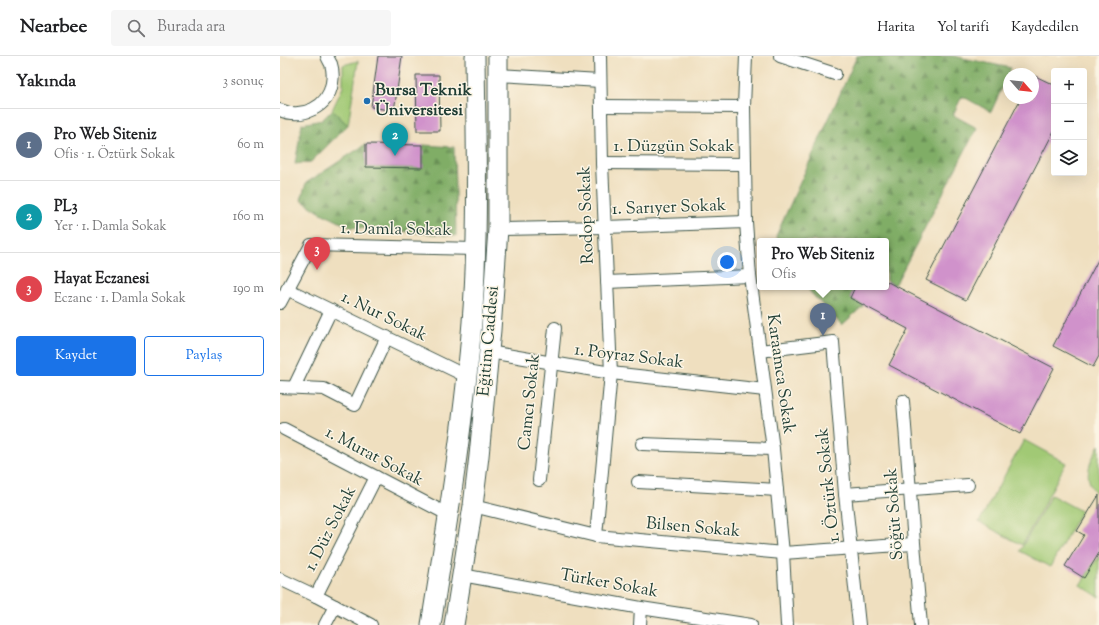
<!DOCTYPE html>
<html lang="tr">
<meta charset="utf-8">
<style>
body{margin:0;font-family:"Sorts Mill Goudy",serif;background:#f6f6f6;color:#202124}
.controls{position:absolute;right:12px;top:12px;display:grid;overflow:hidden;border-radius:4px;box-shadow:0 4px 16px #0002}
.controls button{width:36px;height:36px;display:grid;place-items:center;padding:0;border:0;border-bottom:1px solid #e0e0e0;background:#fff;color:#202124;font:20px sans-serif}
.compass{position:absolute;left:723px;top:12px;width:36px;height:36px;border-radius:50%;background:#fff;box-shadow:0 4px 16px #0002;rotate:117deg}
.you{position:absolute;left:447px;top:206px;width:14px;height:14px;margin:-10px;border:3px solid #fff;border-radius:50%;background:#1a73e8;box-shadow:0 0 0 6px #1a73e833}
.badge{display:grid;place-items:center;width:26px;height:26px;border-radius:50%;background:#1a73e8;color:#fff;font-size:13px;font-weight:700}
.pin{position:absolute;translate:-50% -33px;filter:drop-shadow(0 1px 2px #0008)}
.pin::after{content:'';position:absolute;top:21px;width:14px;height:12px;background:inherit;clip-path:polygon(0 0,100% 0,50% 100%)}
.popup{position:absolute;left:477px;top:182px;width:132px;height:52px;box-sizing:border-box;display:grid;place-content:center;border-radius:4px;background:#fff;filter:drop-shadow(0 1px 3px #0005);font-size:13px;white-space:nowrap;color:#757577}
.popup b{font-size:15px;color:#202124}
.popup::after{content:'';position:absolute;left:50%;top:100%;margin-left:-8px;border:8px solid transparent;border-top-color:#fff}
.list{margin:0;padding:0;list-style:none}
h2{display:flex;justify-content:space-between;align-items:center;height:52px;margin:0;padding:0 16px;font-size:17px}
h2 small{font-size:13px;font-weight:400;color:#757577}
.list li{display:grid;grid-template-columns:26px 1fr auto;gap:12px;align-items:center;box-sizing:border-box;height:72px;padding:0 16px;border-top:1px solid #e0e0e0}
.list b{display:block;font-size:15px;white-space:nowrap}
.list p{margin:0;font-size:13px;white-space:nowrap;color:#757577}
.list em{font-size:13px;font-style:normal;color:#757577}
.actions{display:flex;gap:8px;padding:12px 16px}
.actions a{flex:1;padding:9px 0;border:1px solid #1a73e8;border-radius:4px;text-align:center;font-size:14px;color:#1a73e8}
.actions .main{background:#1a73e8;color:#fff}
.icon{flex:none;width:22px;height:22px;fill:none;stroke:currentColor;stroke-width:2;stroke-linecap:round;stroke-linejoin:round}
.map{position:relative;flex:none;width:819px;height:569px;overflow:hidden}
header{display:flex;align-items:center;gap:24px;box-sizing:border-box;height:56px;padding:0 20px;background:#fff;border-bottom:1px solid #e0e0e0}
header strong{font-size:19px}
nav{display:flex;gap:22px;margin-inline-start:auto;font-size:14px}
.search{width:280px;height:36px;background:#f6f6f6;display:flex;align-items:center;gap:10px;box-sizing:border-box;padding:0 14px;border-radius:4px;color:#757577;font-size:15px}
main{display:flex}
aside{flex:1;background:#fff}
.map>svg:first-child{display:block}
.green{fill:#a1c974;stroke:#608354}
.forest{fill:url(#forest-firs);stroke:#50754d}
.building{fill:#d092cb}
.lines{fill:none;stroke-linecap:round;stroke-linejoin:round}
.street-casing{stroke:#3e5549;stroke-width:14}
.primary-casing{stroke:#3e5549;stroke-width:21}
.street{stroke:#fff;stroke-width:12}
.primary{stroke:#fff;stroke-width:19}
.poi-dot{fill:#1f6fb2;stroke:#fcf5e5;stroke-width:1.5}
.labels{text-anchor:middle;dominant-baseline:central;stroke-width:3;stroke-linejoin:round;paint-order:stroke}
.poi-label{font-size:17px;font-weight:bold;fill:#1f3d34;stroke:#fcf5e5;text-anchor:start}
.street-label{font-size:17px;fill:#1f3d34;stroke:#fcf5e5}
</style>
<header>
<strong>Nearbee</strong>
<div class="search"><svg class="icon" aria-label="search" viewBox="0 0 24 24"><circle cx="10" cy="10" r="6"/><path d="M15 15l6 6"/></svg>Burada ara</div>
<nav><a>Harita</a><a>Yol tarifi</a><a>Kaydedilen</a></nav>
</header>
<main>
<aside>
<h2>Yakında<small>3 sonuç</small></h2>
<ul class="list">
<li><span class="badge" style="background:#5c6f8a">1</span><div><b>Pro Web Siteniz</b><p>Ofis · 1. Öztürk Sokak</p></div><em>60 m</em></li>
<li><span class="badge" style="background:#0f9aa8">2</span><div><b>PL3</b><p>Yer · 1. Damla Sokak</p></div><em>160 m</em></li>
<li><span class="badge" style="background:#e0444e">3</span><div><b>Hayat Eczanesi</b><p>Eczane · 1. Damla Sokak</p></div><em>190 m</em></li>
</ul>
<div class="actions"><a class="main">Kaydet</a><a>Paylaş</a></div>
</aside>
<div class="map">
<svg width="819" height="569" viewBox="0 0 819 569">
<defs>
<pattern id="forest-firs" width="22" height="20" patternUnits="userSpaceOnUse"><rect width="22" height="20" fill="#80ad66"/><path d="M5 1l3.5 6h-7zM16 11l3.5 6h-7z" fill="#688e55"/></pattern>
</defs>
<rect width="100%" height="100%" fill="#fcf5e5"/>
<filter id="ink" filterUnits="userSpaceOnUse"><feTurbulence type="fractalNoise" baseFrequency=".025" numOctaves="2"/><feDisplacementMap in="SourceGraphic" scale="8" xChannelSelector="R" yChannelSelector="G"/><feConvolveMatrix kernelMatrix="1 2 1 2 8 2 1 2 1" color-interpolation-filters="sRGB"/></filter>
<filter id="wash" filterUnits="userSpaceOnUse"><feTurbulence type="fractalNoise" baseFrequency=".012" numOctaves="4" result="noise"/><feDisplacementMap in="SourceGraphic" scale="16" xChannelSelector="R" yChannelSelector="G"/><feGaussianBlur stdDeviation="0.9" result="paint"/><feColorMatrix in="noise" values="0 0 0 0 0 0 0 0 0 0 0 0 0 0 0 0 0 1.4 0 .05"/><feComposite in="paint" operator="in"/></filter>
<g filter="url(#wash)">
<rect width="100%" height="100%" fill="#efdfbf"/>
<g class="green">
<path d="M 78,5 L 68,69 L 52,54 L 63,31 L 63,9 Z"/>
<path d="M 744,384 L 786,407 L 742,489 L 699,466 Z"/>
<path d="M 819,389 L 819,440 C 801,423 809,408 819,389 Z"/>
<path d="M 771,439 L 801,455 L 770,511 L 740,495 Z"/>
<path d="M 819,500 L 819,541 L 800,529 Z"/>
</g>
<g class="forest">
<path d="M 577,0 L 673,0 L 731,12 L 711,56 L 682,40 L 673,59 L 697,72 L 615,229 L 606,225 L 606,185 L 499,185 L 496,180 Z"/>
<path d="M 52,54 L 68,69 L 31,106 L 15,108 L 22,68 L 42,64 Z"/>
<path d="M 86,88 L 86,111 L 143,112 L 143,89 L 174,91 L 176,180 L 70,171 L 41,157 L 21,144 L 26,127 Z"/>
<path d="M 527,231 L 575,231 L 570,242 L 584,249 L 562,269 L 531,237 Z"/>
</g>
<g id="blocks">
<g class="building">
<path d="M 98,0 L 122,0 L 114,55 L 91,51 Z"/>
<path d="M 136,19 L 159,19 L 160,75 L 137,75 Z"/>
<path d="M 753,19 L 774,29 L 774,75 L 686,244 L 646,224 L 741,42 L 753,42 Z"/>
<path d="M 86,88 L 143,89 L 143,112 L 86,111 Z"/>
<path d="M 819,202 L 819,300 L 813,311 L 773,290 Z"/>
<path d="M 606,225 L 774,312 L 740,378 L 609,309 L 628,273 L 570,242 L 575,231 L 606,231 Z"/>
<path d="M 819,439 L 819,497 L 804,522 L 785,510 L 804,479 L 797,475 Z"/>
</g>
</g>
</g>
<g filter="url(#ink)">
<use href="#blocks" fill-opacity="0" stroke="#3e5549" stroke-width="1"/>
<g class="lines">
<defs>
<g id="street">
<path d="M 466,0 L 464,51 L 466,166 L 470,220 L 493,393 L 503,497 L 507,569"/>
<path d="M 500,0 L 555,18"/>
<path d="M 218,19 L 320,25"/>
<path d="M 321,50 L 464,51"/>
<path d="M 0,54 C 22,63 48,52 52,27 C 53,21 53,14 51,8 C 50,6 48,3 47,0"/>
<path d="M 322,107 L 465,108"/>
<path d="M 218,173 L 325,171 L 466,166"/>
<path d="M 327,226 L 470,220"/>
<path d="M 7,233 L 186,320"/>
<path d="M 0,247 L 31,189 L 195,193"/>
<path d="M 480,295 L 553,286 L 565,438 L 579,569"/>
<path d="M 209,296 L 331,317 L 485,334"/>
<path d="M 0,331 L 44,333 L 75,349 L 107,281"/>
<path d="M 14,331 L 51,254"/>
<path d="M 623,345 C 629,420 634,494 641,569"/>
<path d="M 4,373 L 169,459"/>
<path d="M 362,388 L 493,393"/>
<path d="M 259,424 L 275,272"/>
<path d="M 358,426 L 497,434"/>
<path d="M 565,438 L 688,429"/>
<path d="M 193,450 L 316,480 L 503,497 L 633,488"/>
<path d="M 316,480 L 331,317 L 322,107 L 320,0"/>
<path d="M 182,519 L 361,552 L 471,569"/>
<path d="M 0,523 L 36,540 L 91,569"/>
<path d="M 36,540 L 96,421"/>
<path d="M 45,569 L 55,550"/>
<path d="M 360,569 L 361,552"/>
</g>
<g id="primary">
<path d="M 151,569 C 167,468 184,368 192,266 C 199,178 196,89 195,0"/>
<path d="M 174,569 L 193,450 L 199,400 L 211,274 L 218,173 L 218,0"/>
</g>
</defs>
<use href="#street" class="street-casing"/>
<use href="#primary" class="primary-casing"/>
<use href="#street" class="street"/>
<use href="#primary" class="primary"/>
</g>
</g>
<circle class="poi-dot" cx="87" cy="45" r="4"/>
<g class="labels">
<g class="poi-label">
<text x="95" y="35">Bursa Teknik<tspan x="95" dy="20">Üniversitesi</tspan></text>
</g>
<g class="street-label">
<text x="394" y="91">1. Düzgün Sokak</text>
<text transform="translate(389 152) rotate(-2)">1. Sarıyer Sokak</text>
<text transform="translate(307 159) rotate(-92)">Rodop Sokak</text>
<text transform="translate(116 174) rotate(1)">1. Damla Sokak</text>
<text transform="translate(104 261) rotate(26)">1. Nur Sokak</text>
<text transform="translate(209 285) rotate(-85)">Eğitim Caddesi</text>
<text transform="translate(349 301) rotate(7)">1. Poyraz Sokak</text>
<text transform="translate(500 318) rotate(82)">Karaamca Sokak</text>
<text transform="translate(250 346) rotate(-84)">Camcı Sokak</text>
<text transform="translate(94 401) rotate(28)">1. Murat Sokak</text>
<text transform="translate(549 429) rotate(-96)">1. Öztürk Sokak</text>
<text transform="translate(615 458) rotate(-94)">Söğüt Sokak</text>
<text transform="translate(413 472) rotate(5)">Bilsen Sokak</text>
<text transform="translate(51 473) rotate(-63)">1. Düz Sokak</text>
<text transform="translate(329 528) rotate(10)">Türker Sokak</text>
</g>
</g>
</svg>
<div class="controls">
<button>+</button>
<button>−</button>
<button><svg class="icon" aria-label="layers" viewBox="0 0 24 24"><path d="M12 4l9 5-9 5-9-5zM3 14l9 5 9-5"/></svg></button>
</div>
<svg class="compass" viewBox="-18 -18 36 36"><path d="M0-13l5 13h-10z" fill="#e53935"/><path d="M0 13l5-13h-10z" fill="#757577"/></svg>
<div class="you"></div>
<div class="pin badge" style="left:543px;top:280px;background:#5c6f8a">1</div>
<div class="popup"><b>Pro Web Siteniz</b>Ofis</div>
<div class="pin badge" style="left:115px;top:100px;background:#0f9aa8">2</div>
<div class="pin badge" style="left:37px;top:214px;background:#e0444e">3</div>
</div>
</main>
